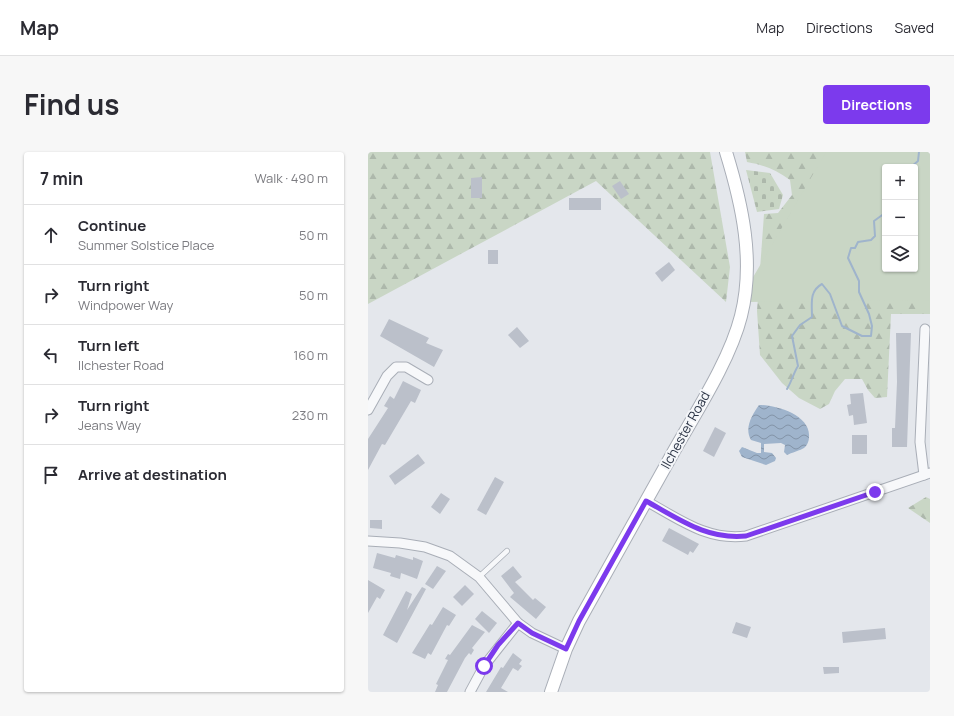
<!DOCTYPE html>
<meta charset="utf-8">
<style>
body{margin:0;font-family:Manrope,sans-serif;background:#f7f7f7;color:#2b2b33}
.controls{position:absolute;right:12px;top:12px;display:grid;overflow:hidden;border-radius:4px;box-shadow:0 1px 3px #0004}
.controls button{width:36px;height:36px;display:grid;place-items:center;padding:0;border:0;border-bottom:1px solid #e1e1e2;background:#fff;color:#2b2b33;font:20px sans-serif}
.stop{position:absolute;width:12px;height:12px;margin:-9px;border:3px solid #7c3aed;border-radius:50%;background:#fff}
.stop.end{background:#7c3aed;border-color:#fff;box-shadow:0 1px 4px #0008}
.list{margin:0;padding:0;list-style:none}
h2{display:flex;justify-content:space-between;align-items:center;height:52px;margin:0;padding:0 16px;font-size:17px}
h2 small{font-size:13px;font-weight:400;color:#7c7c81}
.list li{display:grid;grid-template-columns:26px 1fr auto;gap:12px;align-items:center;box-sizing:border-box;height:60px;padding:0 16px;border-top:1px solid #e1e1e2}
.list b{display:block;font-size:15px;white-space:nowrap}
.list p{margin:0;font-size:13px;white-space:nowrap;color:#7c7c81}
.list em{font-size:13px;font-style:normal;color:#7c7c81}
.icon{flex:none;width:22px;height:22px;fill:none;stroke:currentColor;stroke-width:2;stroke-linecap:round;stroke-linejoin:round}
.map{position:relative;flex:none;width:562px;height:540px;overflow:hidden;border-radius:4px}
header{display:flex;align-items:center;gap:24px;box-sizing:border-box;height:56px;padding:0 20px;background:#fff;border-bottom:1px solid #e1e1e2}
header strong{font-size:19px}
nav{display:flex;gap:22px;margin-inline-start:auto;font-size:14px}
.intro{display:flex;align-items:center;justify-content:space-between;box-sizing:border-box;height:96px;padding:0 24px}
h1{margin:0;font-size:28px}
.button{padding:10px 18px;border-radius:4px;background:#7c3aed;color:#fff;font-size:14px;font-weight:700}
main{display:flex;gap:24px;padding:0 24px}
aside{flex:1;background:#fff;border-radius:4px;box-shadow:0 1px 3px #0004}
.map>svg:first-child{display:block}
.forest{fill:url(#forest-firs);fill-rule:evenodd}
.cemetery{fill:url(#cemetery-stones)}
.green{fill:#c9d6c5;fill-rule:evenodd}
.water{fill:url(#water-waves)}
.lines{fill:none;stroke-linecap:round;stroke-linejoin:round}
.stream{stroke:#9fb4cc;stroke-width:2}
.building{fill:#bbc0ca}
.lane-casing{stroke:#a9aeb7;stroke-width:6}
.street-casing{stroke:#a9aeb7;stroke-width:11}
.secondary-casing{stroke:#a9aeb7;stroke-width:14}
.lane{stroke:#f7f8fa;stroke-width:4.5}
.street{stroke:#f7f8fa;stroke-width:9}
.secondary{stroke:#fff;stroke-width:12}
.route{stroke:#7c3aed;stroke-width:5}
.labels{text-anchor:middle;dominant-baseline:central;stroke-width:4;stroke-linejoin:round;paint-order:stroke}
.street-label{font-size:13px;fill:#2b3445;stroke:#f4f6f9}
</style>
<header>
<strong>Map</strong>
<nav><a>Map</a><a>Directions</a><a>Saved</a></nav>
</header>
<div class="intro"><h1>Find us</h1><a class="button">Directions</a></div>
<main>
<aside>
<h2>7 min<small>Walk · 490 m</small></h2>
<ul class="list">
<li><svg class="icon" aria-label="ahead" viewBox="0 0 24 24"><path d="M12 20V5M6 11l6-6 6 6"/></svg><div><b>Continue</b><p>Summer Solstice Place</p></div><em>50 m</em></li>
<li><svg class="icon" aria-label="right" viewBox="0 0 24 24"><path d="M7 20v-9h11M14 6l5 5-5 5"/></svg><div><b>Turn right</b><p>Windpower Way</p></div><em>50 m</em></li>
<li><svg class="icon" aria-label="left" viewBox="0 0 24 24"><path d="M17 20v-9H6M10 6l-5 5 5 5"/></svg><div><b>Turn left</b><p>Ilchester Road</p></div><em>160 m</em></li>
<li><svg class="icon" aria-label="right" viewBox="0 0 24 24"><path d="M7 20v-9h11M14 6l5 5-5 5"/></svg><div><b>Turn right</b><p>Jeans Way</p></div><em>230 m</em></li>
<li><svg class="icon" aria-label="arrive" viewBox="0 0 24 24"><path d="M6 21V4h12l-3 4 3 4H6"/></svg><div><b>Arrive at destination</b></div></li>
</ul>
</aside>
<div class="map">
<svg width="562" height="540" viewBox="0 0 562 540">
<defs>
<pattern id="forest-firs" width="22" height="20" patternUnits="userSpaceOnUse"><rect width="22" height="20" fill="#c9d6c5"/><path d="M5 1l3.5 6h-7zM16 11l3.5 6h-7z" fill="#adb8ab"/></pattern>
<pattern id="cemetery-stones" width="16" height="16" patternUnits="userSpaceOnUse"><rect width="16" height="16" fill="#c9d6c5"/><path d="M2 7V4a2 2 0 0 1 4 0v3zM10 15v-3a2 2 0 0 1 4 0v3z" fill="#adb8ab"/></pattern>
<pattern id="water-waves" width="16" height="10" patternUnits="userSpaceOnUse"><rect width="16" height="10" fill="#9fb4cc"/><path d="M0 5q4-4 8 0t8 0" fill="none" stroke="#8293a7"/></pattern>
</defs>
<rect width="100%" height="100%" fill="#e4e7ec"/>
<g class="forest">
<path d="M 0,0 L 342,0 L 362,115 L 358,150 L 228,29 L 0,152 Z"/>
<path d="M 377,0 L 562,0 L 562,162 L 523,162 L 519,245 L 507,246 L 500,238 L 494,227 L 477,227 L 467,239 L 461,252 L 452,257 L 431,246 L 414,231 L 392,203 L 389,159 L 396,62 L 410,61 L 424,43 L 422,28 C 408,18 396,13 379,10 ZM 517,15 L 547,15 L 547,117 L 517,117 Z"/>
<path d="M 558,345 L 562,347 L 562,371 L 540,356 Z"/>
</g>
<path class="cemetery" d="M 378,18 L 402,21 L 415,43 L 411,57 L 389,60 Z"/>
<path class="green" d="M 458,0 L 562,0 L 562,148 L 382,150 L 384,127 ZM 517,15 L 547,15 L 547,117 L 517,117 Z"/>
<path class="water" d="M 391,253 C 408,253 443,263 441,285 C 441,289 439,294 436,296 C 433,298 423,301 419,303 L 416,300 L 417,293 L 413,291 L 396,292 L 396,300 L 404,301 L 408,306 L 407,309 L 398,313 L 374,305 L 371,299 L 374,295 L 389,301 L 393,301 L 393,291 L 383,288 C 376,276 384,263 391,253 Z"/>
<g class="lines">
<g class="stream">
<path d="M 532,15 L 543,15 L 550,9 L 551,0"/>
<path d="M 419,237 C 424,229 425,222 430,214 L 424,184 L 432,173 L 444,165 C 444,152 441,139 454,132 L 462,142 L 474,174 L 494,184 L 503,184 L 504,174 L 501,162 L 491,140 L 491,129 L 480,106 L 483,96 L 487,96 L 490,90 L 503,88 L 507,84 L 506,69 L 517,61"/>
</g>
</g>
<g class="building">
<path d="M 114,25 L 114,46 L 103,46 L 103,26 Z"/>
<path d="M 252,29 L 261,42 L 253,47 L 244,34 Z"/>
<rect x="201" y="46" width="32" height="12"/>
<rect x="120" y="98" width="10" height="14"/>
<path d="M 301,110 L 307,118 L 294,130 L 287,121 Z"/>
<path d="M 21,167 L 61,186 L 58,191 L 75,198 L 66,215 L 12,184 Z"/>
<path d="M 149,175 L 161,189 L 152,196 L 140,183 Z"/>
<path d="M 528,181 L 543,181 L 539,295 L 524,295 L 524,276 L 527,276 L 529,230 Z"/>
<path d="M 35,229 L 53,238 L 47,251 L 43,249 L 17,293 L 14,292 L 0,318 L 0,287 L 20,256 L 16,254 L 22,244 L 26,247 Z"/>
<path d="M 495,241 L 499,271 L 486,273 L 485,263 L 481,264 L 479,253 L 483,252 L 482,242 Z"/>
<path d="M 347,275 L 358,281 L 346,305 L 335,299 Z"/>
<rect x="484" y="283" width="15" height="19"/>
<path d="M 50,302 L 57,311 L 27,333 L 21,324 Z"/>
<path d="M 127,325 L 136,330 L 118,363 L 109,358 Z"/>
<path d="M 73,341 L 82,347 L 72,362 L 63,355 Z"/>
<path d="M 2,368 L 14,368 L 14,377 L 2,376 Z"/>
<path d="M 301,376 L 331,392 L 325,401 L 322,399 L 320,403 L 294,389 Z"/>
<path d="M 9,401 L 27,406 L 28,403 L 45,408 L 45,405 L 55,409 L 49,427 L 33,421 L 32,427 L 22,424 L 23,421 L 5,416 Z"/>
<path d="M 69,414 L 78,419 L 65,437 L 57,432 Z"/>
<path d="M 145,414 L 154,425 L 147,430 L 165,448 L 167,446 L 178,455 L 168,467 L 142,445 L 146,441 L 133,424 Z"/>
<path d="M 0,428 L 17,438 L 12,447 L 9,445 L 0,461 Z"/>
<path d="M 97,433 L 106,442 L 94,454 L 85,445 Z"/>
<path d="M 54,435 L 58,437 L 29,491 L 15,483 L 38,439 L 44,442 L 39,458 Z"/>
<path d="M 75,455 L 88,463 L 81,474 L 79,473 L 63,503 L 60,501 L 57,507 L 44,501 L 62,472 L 64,473 Z"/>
<path d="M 114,459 L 129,471 L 121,481 L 107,467 Z"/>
<path d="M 368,470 L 383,475 L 379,486 L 364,481 Z"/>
<path d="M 104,473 L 117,480 L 104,496 L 106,498 L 103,503 L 101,501 L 97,506 L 79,540 L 67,540 L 70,533 L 68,532 L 80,508 L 77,507 L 80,502 L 82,503 Z"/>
<path d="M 517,476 L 518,487 L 475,491 L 474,480 Z"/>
<path d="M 145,501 L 154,508 L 151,512 L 154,514 L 150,519 L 145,516 L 133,536 L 140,540 L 118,540 L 133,515 L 135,516 Z"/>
<path d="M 455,515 L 471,515 L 471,521 L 456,522 Z"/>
</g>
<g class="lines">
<defs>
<path id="lane" d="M 111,425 L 139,399"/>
<g id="street">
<path d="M 0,258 L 19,224 L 28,215 L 38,215 L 60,228"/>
<path d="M 556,323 L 552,290 L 557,177"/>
<path d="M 278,349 C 311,367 339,389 378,384 L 562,321"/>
<path d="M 0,389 L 32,391 L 57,395 L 82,404 L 111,425 L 150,471 L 164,481 L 198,497"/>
<path d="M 102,540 L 116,514 L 150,471"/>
</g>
<path id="secondary" d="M 183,540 L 198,497 L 211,469 C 243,412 274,356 306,299 C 328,260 362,208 373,164 C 387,109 374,52 358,0"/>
</defs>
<use href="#lane" class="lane-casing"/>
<use href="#street" class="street-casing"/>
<use href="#secondary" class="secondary-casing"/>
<use href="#lane" class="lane"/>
<use href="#street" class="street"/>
<use href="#secondary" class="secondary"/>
</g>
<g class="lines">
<path class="route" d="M 116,514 L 130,493 L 150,471 L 164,481 L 198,497 L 211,469 L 278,349 C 311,367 339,388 378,384 L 507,340"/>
</g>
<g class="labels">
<g class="street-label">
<text transform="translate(317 278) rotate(-61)">Ilchester Road</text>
</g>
</g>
</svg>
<div class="controls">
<button>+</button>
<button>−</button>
<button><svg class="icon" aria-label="layers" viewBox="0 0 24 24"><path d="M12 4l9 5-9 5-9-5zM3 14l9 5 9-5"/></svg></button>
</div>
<div class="stop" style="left:116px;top:514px"></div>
<div class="stop end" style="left:507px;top:340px"></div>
</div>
</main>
